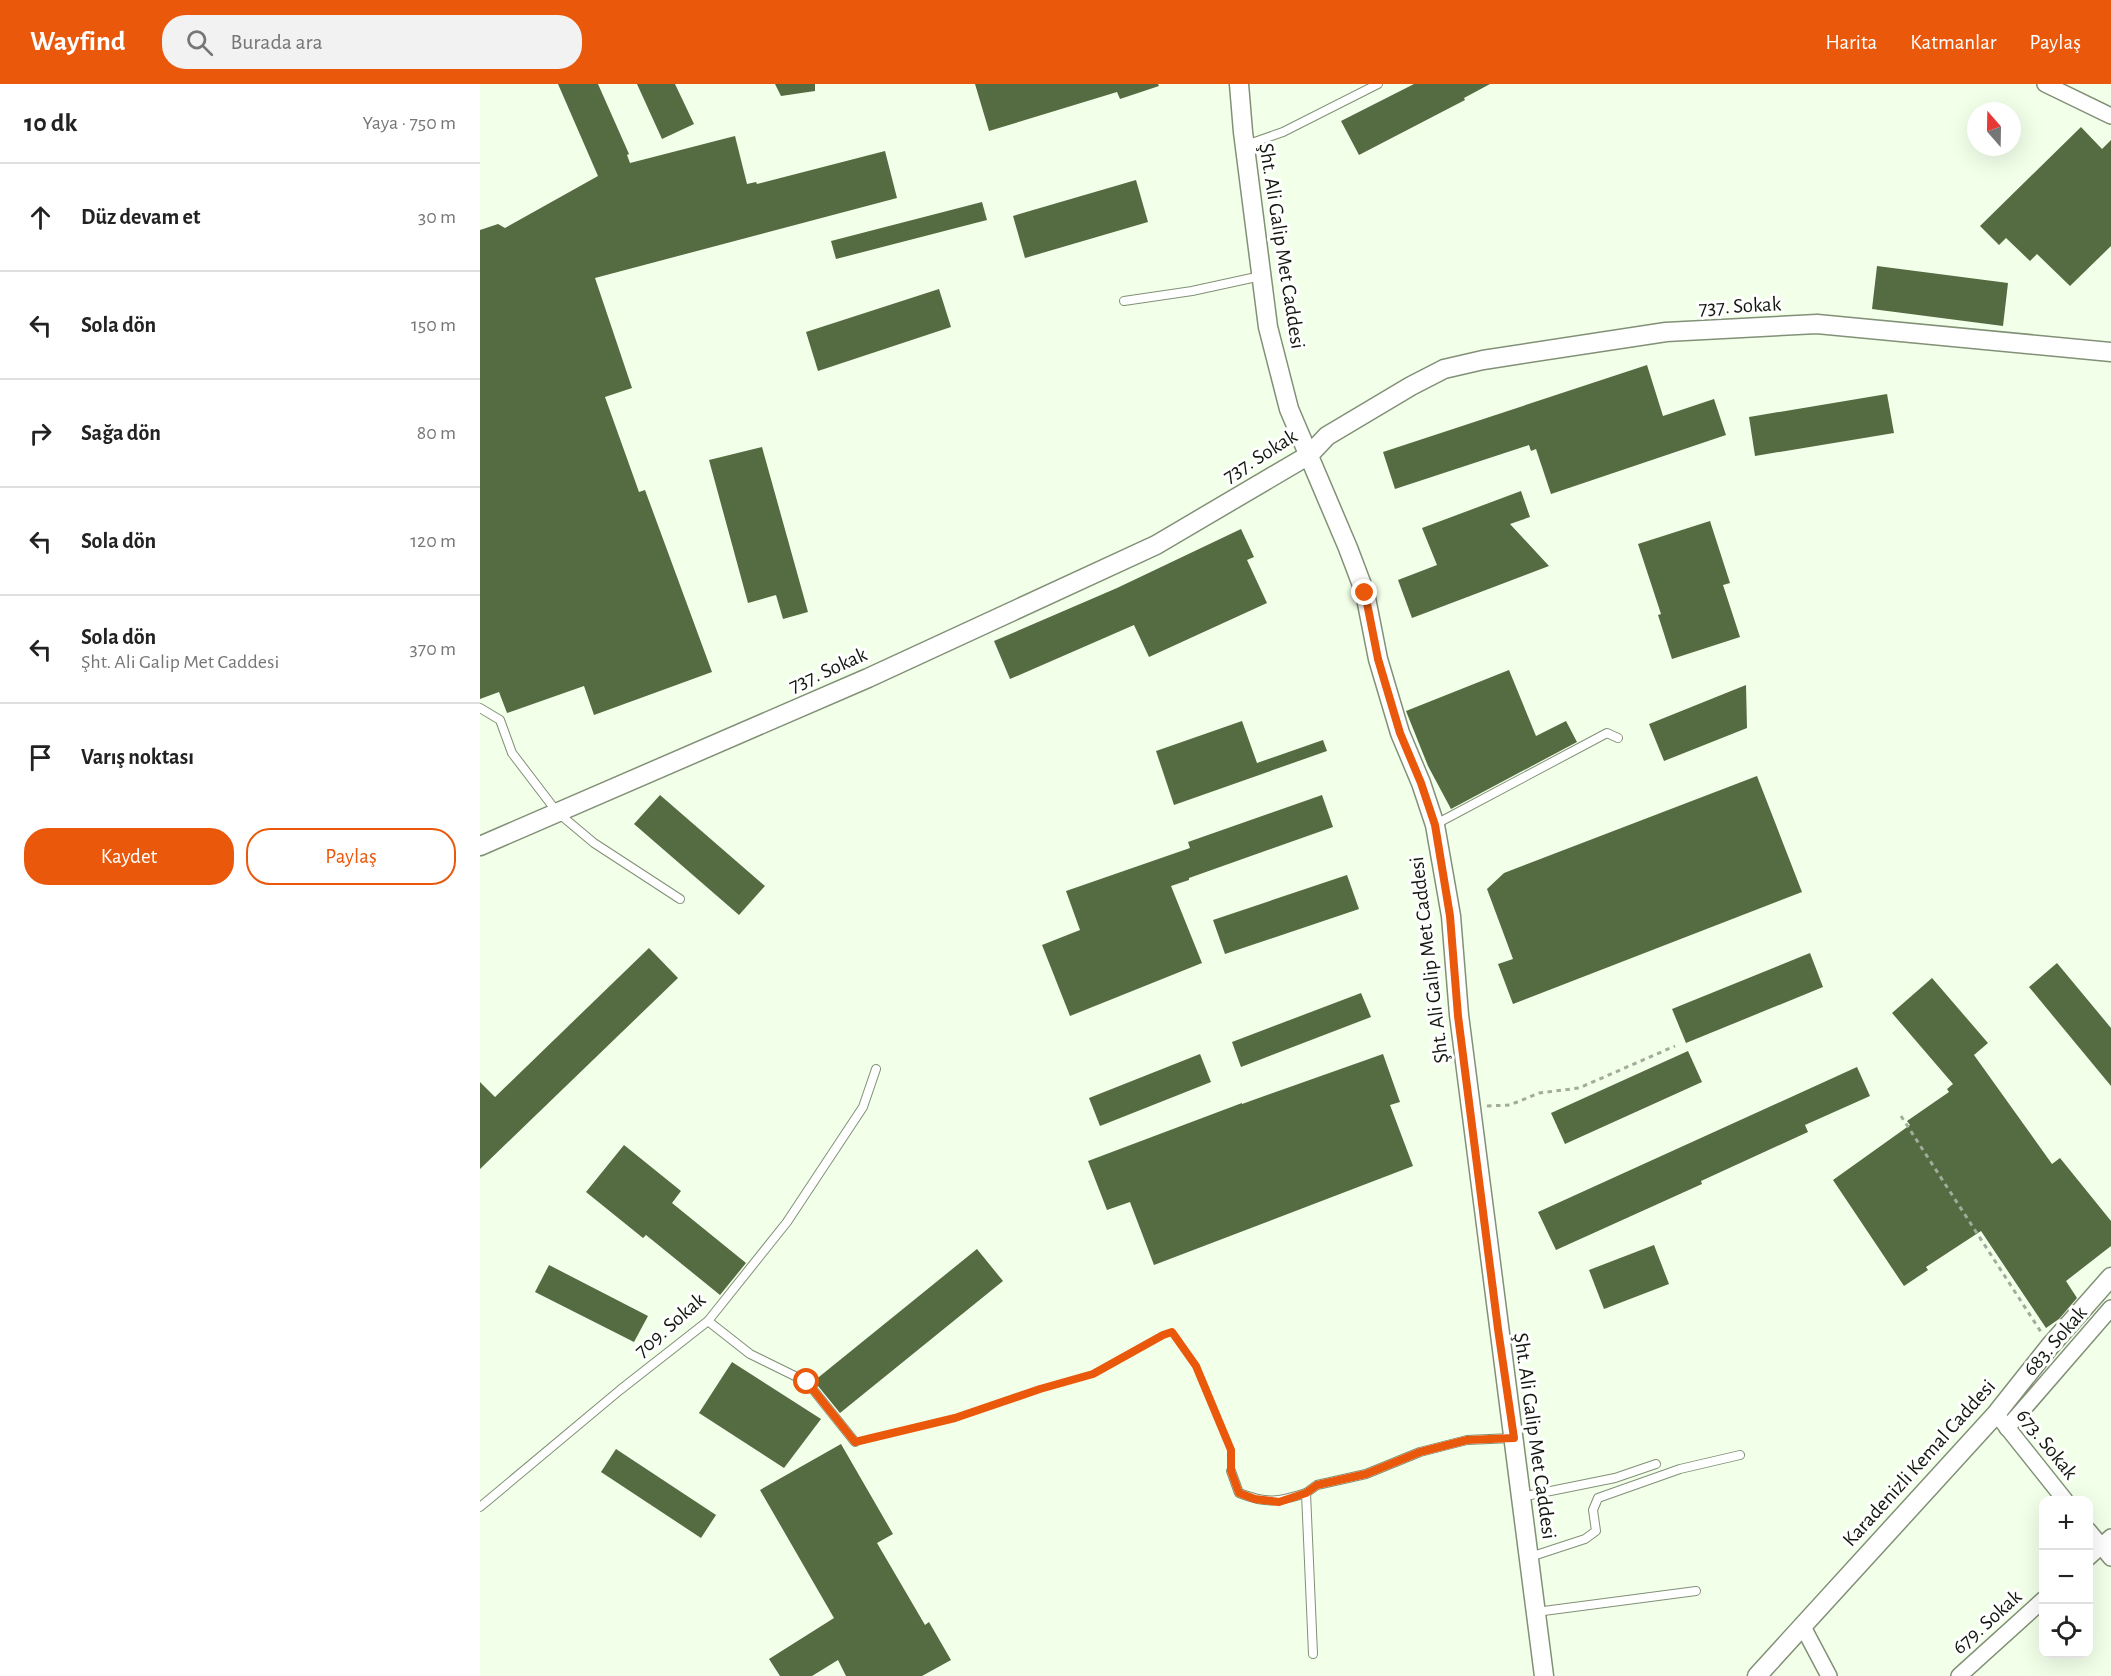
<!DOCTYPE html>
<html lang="tr">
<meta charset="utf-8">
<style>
body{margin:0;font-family:"Alegreya Sans",sans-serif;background:#f2f2f2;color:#222}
.controls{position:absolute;right:18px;bottom:18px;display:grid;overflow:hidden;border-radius:12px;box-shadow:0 6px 24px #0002}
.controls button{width:54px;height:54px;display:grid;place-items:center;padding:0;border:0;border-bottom:2px solid #e0e0e0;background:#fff;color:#222;font:30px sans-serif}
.compass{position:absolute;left:1487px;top:18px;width:54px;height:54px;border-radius:50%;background:#fff;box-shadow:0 6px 24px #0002;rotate:340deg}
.stop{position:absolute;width:18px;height:18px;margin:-14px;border:4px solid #ea580c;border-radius:50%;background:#fff}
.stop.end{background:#ea580c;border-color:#fff;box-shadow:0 2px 6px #0008}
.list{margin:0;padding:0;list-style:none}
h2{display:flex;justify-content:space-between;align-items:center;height:78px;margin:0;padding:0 24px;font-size:26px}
h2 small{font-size:20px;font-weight:400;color:#767676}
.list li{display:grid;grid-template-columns:39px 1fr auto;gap:18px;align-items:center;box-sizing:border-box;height:108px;padding:0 24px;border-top:2px solid #e0e0e0}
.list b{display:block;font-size:22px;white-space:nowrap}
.list p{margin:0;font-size:20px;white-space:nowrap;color:#767676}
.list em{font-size:20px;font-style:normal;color:#767676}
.actions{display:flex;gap:12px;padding:18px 24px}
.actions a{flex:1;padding:14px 0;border:2px solid #ea580c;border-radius:24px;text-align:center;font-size:21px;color:#ea580c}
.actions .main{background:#ea580c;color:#fff}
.icon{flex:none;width:33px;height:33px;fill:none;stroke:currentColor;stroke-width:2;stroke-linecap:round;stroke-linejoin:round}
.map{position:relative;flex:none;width:1631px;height:1592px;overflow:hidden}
header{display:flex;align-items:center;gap:36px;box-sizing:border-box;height:84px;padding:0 30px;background:#ea580c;color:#fff}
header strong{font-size:28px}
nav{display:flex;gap:33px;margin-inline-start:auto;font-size:21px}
.search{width:420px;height:54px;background:#f2f2f2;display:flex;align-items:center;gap:15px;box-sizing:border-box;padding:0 21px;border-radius:24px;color:#767676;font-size:22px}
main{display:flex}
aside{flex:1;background:#fff}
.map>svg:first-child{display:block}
.building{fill:#556b42}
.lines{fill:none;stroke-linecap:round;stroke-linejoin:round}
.service-casing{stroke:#829077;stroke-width:10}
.minor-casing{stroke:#829077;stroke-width:18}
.tertiary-casing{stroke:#829077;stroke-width:21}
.path{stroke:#a2ac9b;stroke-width:3;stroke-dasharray:4.5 4.5;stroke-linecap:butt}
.service{stroke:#fff;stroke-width:8}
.minor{stroke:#fff;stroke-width:15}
.tertiary{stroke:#fff;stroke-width:18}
.route{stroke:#ea580c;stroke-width:8}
.labels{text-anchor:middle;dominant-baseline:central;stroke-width:6;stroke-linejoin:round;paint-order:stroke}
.street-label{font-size:21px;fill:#13180f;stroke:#fff}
</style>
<header>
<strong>Wayfind</strong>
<div class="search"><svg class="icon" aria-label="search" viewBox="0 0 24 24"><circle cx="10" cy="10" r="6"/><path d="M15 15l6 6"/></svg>Burada ara</div>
<nav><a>Harita</a><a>Katmanlar</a><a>Paylaş</a></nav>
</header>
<main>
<aside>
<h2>10 dk<small>Yaya · 750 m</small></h2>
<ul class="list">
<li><svg class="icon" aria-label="ahead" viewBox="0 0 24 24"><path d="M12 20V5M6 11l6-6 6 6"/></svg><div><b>Düz devam et</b></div><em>30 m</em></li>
<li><svg class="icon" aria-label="left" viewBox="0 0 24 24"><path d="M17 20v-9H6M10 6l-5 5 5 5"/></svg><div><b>Sola dön</b></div><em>150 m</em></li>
<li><svg class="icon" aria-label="right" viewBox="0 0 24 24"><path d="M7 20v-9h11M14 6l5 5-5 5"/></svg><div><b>Sağa dön</b></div><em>80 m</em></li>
<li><svg class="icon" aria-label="left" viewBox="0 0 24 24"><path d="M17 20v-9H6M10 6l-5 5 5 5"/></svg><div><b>Sola dön</b></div><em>120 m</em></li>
<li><svg class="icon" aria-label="left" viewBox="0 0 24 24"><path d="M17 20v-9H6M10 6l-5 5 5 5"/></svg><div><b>Sola dön</b><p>Şht. Ali Galip Met Caddesi</p></div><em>370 m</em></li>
<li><svg class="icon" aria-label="arrive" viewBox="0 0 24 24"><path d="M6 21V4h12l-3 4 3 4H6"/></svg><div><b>Varış noktası</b></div></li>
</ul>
<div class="actions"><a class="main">Kaydet</a><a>Paylaş</a></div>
</aside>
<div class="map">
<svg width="1631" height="1592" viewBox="0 0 1631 1592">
<rect width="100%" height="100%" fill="#f2ffe9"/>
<g class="building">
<path d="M 78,0 L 118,0 L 149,70 L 147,71 L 150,79 L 255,52 L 267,100 L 276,98 L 277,100 L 405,67 L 417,114 L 115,194 L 152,304 L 125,313 L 159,408 L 165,406 L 232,588 L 114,631 L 104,602 L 27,629 L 19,608 L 0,615 L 0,146 L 18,140 L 25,144 L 118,92 Z"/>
<path d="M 157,0 L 195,0 L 214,40 L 182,55 Z"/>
<path d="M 295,0 L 335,0 L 335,7 L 301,12 Z"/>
<path d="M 495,0 L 678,0 L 679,2 L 640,15 L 637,8 L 509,47 Z"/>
<path d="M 934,0 L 1010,0 L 984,14 L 985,16 L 879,71 L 861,37 Z"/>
<path d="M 1601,43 L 1622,65 L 1631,56 L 1631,162 L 1590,202 L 1557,170 L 1550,177 L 1526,154 L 1519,161 L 1500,142 Z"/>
<path d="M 656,96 L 668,138 L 545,174 L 533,132 Z"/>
<path d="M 502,118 L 507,136 L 356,175 L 351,157 Z"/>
<path d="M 1397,182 L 1528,199 L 1523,242 L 1392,225 Z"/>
<path d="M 459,205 L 471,243 L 338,287 L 326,248 Z"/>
<path d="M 1167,281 L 1183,332 L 1234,315 L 1246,351 L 1071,410 L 1056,365 L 1051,367 L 1049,361 L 915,405 L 903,368 Z"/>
<path d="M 1407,310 L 1414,349 L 1275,372 L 1269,333 Z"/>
<path d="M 282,363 L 328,528 L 303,535 L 296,511 L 268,519 L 229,376 Z"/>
<path d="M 1041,407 L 1050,433 L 1030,440 L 1069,482 L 932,534 L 918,496 L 957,481 L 942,444 Z"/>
<path d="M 1230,437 L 1250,499 L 1243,501 L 1260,553 L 1192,575 L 1178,531 L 1181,530 L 1158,460 Z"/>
<path d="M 761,445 L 774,473 L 767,476 L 787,519 L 669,573 L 654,541 L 530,595 L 514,557 L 637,504 Z"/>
<path d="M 1029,586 L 1056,652 L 1086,637 L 1097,658 L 971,725 L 948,682 L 926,627 Z"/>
<path d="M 1266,601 L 1267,644 L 1184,677 L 1169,640 Z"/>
<path d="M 762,637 L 777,679 L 843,656 L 847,667 L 694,721 L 676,667 Z"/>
<path d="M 1277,692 L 1322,808 L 1033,920 L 1018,880 L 1033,875 L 1007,805 L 1024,789 Z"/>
<path d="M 180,711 L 285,802 L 259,831 L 154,740 Z"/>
<path d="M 842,711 L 853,743 L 709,794 L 709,796 L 691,802 L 722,879 L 590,932 L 562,861 L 600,846 L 586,807 L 710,764 L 708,758 Z"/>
<path d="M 867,791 L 879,825 L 745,870 L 733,836 Z"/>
<path d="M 169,864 L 198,894 L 0,1085 L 0,998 L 15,1013 Z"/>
<path d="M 1330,869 L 1343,903 L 1206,959 L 1192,925 Z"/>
<path d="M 1577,879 L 1631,944 L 1631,1002 L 1549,903 Z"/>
<path d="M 1452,894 L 1508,959 L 1494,971 L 1572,1080 L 1580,1074 L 1631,1137 L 1631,1162 L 1586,1197 L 1597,1214 L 1579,1235 L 1566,1244 L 1501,1147 L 1446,1183 L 1448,1186 L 1424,1202 L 1353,1096 L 1430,1041 L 1427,1037 L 1469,1008 L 1467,1005 L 1473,1000 L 1412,929 Z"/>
<path d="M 881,909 L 891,933 L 761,983 L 752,958 Z"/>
<path d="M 1208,967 L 1222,998 L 1085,1060 L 1071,1029 Z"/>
<path d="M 720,970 L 731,998 L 620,1042 L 609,1014 Z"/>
<path d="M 903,970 L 920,1018 L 910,1021 L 933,1082 L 674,1181 L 650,1118 L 627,1126 L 608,1077 L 762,1019 L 762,1020 Z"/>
<path d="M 1377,983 L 1390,1012 L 1325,1041 L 1328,1048 L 1221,1097 L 1222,1100 L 1076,1166 L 1058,1128 Z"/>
<path d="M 144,1061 L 201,1107 L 192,1119 L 266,1179 L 240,1211 L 166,1151 L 163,1154 L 106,1108 Z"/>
<path d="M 1174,1161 L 1189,1200 L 1124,1225 L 1109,1186 Z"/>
<path d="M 497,1165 L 523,1197 L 360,1329 L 334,1297 Z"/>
<path d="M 69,1181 L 168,1232 L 154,1258 L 55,1208 Z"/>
<path d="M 252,1278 L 341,1335 L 304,1384 L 219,1329 Z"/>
<path d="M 361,1360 L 413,1450 L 397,1459 L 445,1541 L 449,1538 L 471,1576 L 442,1592 L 366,1592 L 358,1576 L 332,1592 L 300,1592 L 289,1575 L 354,1534 L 280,1406 Z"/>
<path d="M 136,1365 L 236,1431 L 221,1454 L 121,1388 Z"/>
</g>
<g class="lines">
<defs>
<g id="service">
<path d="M 766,61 L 803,48 L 898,0"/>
<path d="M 644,217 L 712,207 L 781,192"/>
<path d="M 0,624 L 20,636 L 32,669 L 77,728 L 114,759 L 200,815"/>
<path d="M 956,740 L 1127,649 L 1138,654"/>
<path d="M 228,1237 L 270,1270 L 327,1298 L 375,1358"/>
<path d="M 751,1387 L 759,1409 C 787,1420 798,1418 826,1409"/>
<path d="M 1041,1413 L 1135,1394 L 1176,1380"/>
<path d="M 0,1423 L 140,1306 L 228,1237 L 307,1138 L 383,1023 L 396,985"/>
<path d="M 1050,1473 L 1105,1455 L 1116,1447 L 1113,1426 L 1118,1414 L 1200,1385 L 1260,1371"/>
<path d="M 1056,1528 L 1216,1507"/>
<path d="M 833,1570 L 826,1409 L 837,1401 L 886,1390 L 940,1368 L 987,1356 L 1032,1354"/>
</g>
<g id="minor">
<path d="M 1565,0 L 1631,32"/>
<path d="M 1522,1337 L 1585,1416"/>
<path d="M 1527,1344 L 1631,1224"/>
<path d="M 1608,1446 L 1631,1474"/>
<path d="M 1608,1474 L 1631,1453"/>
<path d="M 1322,1541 L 1349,1592"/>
<path d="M 1479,1592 L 1564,1515"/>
</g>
<g id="tertiary">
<path d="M 759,0 L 763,48 L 788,243 L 809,325 L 868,464 L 885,509 L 898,575 L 920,649 L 941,699 L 955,741 L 971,832 L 979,931 L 1064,1592"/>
<path d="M 0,762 L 388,594 L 676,461 L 829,371 L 847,352 L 931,302 L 964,285 L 1003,276 L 1186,248 L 1337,240 L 1631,268"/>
<path d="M 1277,1592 L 1516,1330 L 1570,1262 L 1631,1193"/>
</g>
</defs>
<use href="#service" class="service-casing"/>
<use href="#minor" class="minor-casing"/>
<use href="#tertiary" class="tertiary-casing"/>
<g class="path">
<path d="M 1007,1022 L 1030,1021 L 1059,1009 L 1099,1004 L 1195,962"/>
<path d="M 1421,1032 L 1561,1248"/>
<path d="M 386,1356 L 475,1334 L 560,1305 L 613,1290 L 683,1251 L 692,1248 L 716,1283 L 751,1366 L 751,1378"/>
</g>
<use href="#service" class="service"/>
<use href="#minor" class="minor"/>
<use href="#tertiary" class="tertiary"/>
</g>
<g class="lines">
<path class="route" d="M 327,1298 L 375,1358 L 475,1334 L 560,1305 L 613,1290 L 683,1251 L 692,1248 L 716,1282 L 751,1366 L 751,1387 L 759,1409 L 775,1415 L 799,1418 L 826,1409 L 837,1401 L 886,1390 L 940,1368 L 987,1356 L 1034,1354 L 1018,1245 L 978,932 L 970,832 L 955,741 L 941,699 L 920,649 L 898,575 L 885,509"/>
</g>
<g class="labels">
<g class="street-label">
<text transform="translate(802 162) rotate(81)">Şht. Ali Galip Met Caddesi</text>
<text transform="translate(1260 222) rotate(-3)">737. Sokak</text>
<text transform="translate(780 372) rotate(-32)">737. Sokak</text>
<text transform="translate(348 586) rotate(-24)">737. Sokak</text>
<text transform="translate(949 876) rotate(-97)">Şht. Ali Galip Met Caddesi</text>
<text transform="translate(190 1241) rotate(-41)">709. Sokak</text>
<text transform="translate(1575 1257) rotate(-49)">683. Sokak</text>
<text transform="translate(1055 1352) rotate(82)">Şht. Ali Galip Met Caddesi</text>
<text transform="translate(1567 1360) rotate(51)">673. Sokak</text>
<text transform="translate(1439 1379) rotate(-48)">Karadenizli Kemal Caddesi</text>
<text transform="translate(1507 1538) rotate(-42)">679. Sokak</text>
</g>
</g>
</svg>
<div class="controls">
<button>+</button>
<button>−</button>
<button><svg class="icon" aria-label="locate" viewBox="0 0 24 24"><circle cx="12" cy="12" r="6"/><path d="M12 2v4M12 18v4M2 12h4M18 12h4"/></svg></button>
</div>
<svg class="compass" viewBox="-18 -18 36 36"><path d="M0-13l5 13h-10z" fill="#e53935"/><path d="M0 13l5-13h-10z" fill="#767676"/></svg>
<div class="stop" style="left:327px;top:1298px"></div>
<div class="stop end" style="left:885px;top:509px"></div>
</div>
</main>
